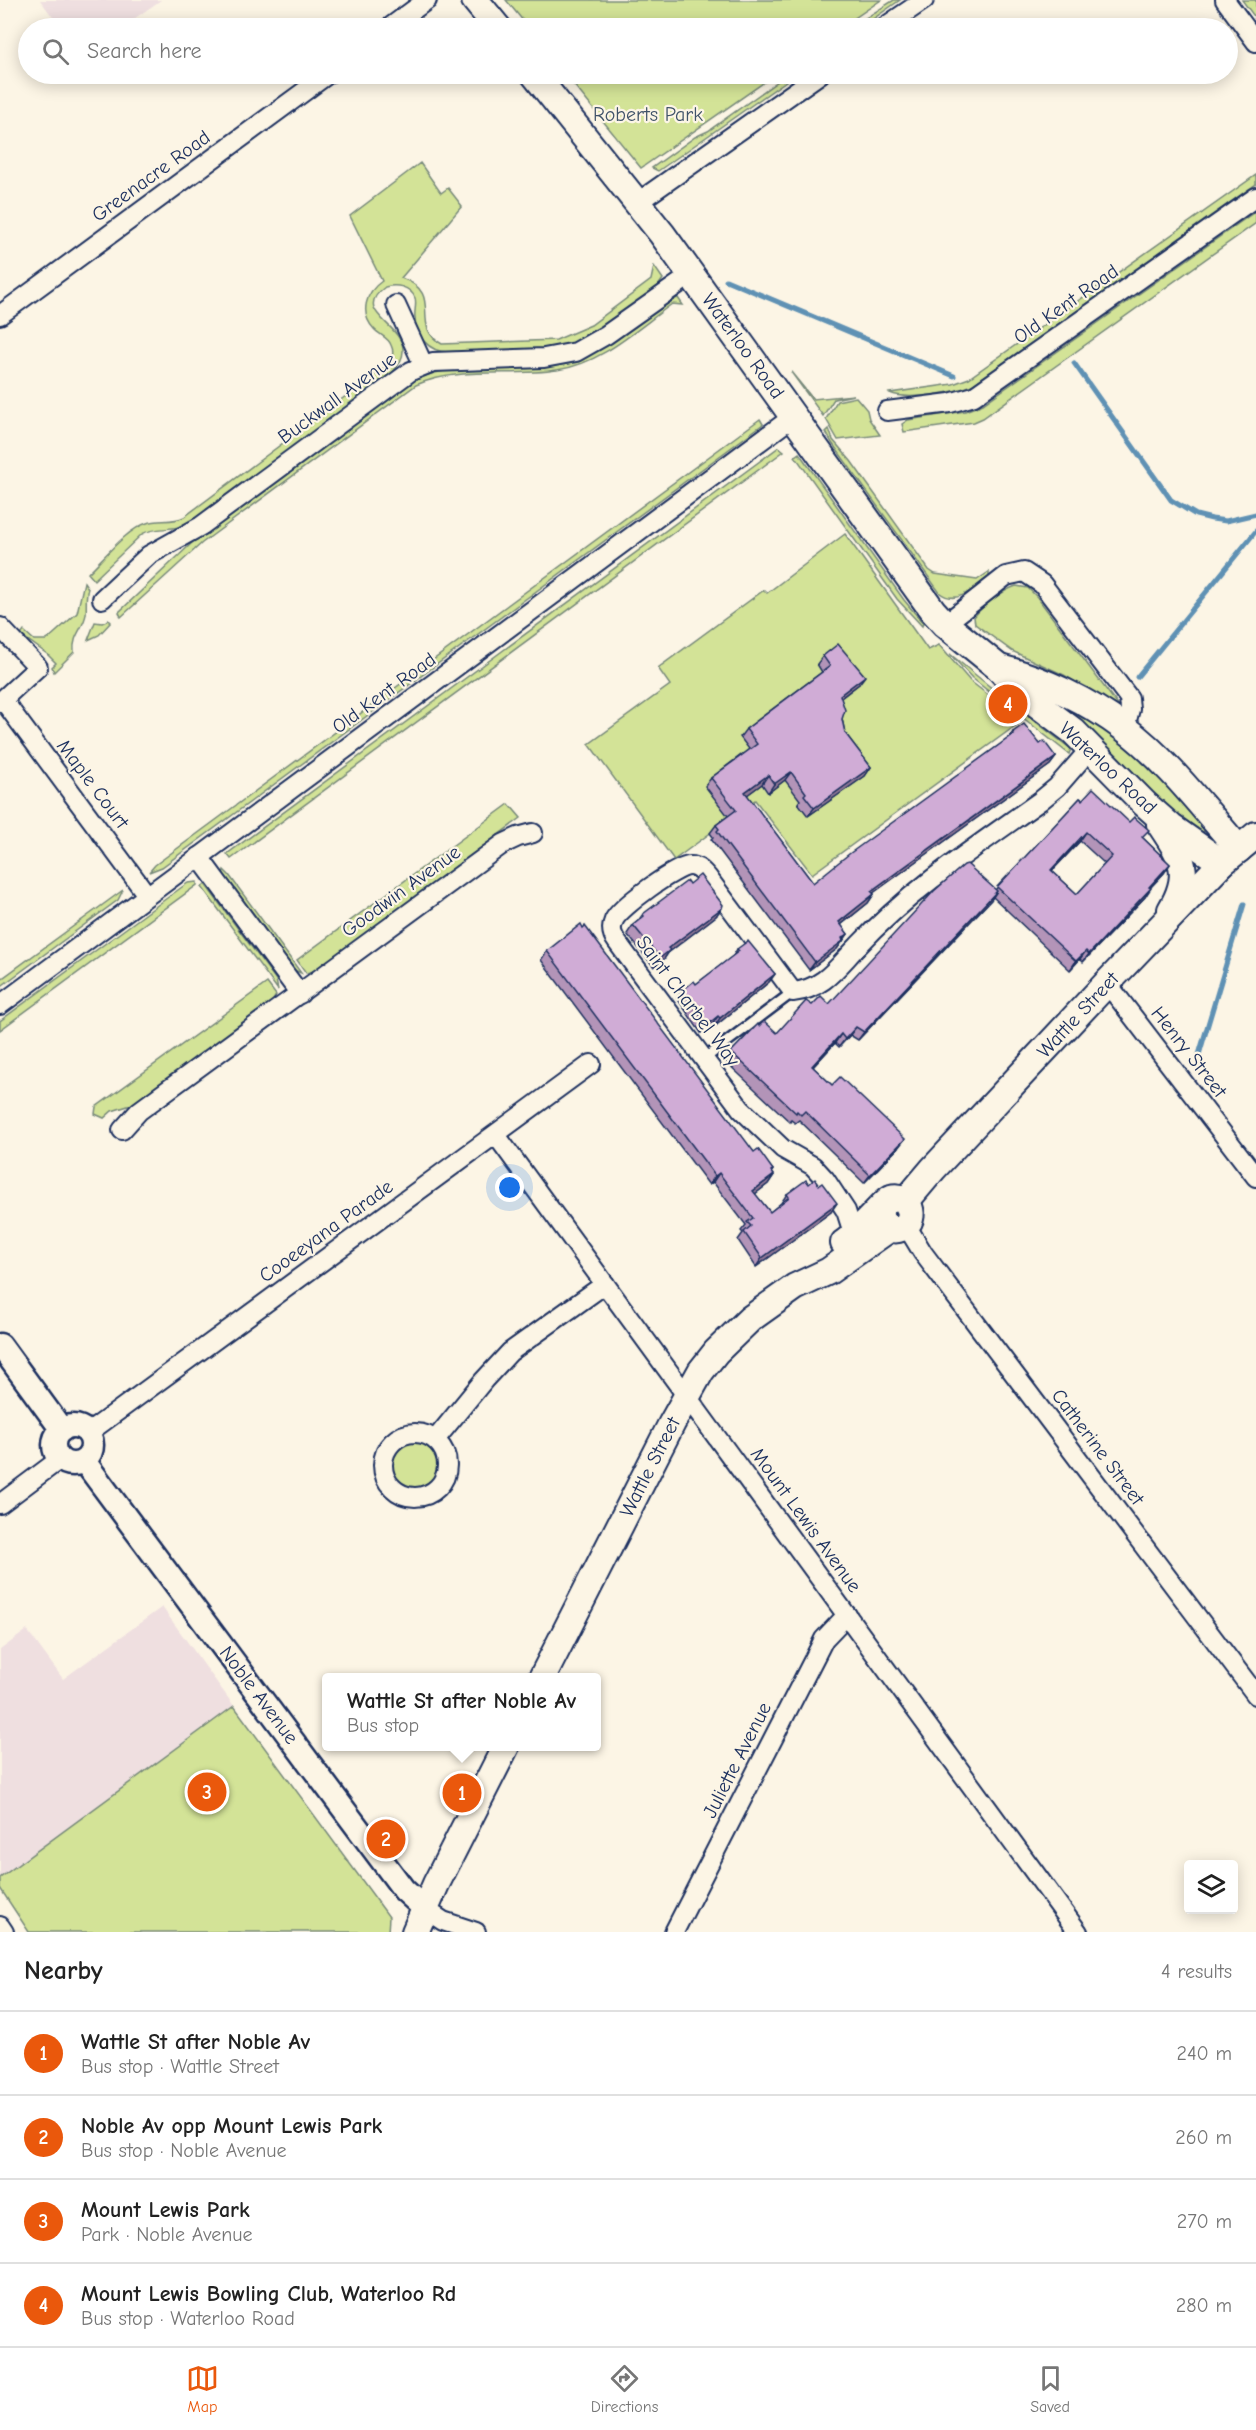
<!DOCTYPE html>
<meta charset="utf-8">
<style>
body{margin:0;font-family:"Comic Neue",sans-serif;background:#f2f2f2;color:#222}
.controls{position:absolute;right:18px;bottom:18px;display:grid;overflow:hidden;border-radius:6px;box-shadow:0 3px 15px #0003}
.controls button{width:54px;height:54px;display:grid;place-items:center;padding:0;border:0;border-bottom:2px solid #e0e0e0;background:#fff;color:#222;font:30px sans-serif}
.you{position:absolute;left:510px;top:1188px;width:21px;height:21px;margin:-15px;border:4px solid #fff;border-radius:50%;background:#1a73e8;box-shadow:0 0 0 9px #1a73e833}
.badge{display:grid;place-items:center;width:39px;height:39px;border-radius:50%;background:#ea580c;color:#fff;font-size:20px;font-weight:700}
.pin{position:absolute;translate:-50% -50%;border:3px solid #fff;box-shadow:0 2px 6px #0006}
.popup{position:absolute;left:322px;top:1673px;width:279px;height:78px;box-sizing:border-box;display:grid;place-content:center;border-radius:6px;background:#fff;filter:drop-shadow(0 2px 4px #0005);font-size:20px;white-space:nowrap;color:#767676}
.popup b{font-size:22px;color:#222}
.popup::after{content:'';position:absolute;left:50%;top:100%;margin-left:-12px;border:12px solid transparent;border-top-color:#fff}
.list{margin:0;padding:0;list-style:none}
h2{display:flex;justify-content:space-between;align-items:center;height:78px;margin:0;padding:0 24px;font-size:26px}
h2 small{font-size:20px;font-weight:400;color:#767676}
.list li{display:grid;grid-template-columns:39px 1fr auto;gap:18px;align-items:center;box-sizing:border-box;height:84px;padding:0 24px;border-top:2px solid #e0e0e0}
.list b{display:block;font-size:22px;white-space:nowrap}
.list p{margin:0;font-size:20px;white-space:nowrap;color:#767676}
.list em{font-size:20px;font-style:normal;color:#767676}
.icon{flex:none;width:33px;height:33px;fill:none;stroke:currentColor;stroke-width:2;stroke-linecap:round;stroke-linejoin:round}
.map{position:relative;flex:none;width:1256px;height:1932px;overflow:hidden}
.search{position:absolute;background:#fff;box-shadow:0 3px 15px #0003;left:18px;right:18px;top:18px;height:66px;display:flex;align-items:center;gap:15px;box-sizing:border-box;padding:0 21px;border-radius:33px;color:#767676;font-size:22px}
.sheet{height:414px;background:#fff}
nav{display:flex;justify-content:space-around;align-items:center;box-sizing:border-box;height:84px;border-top:2px solid #e0e0e0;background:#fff;font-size:16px;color:#767676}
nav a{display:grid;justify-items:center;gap:3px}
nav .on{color:#ea580c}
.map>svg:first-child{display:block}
.built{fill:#efdfe0}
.green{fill:#d3e397;stroke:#77897a;stroke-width:1.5}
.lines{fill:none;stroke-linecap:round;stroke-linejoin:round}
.stream{stroke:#5f91b4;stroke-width:5}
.service-casing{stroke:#1b2f5e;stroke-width:14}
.minor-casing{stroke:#1b2f5e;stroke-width:22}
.tertiary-casing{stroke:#1b2f5e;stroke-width:27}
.secondary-casing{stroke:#1b2f5e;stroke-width:30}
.service{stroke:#fcf5e5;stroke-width:9}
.minor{stroke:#fcf5e5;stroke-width:18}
.tertiary{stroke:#fcf5e5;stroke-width:22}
.secondary{stroke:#fcf5e5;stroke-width:26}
.wall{fill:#b394b8;stroke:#1b2f5e;stroke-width:1.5;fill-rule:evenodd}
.shaded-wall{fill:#927896;stroke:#1b2f5e;stroke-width:1.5}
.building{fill:#d0acd6;stroke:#1b2f5e;stroke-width:1.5;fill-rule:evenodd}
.labels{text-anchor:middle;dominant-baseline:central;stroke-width:4.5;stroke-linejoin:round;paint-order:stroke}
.park-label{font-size:20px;fill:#405369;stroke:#fcf5e5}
.street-label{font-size:20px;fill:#1b2f5e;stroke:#fcf5e5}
</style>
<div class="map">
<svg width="1256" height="1932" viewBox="0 0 1256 1932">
<rect width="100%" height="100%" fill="#fcf5e5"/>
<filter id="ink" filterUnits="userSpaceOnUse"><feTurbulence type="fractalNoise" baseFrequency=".0167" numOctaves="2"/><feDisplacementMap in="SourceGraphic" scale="12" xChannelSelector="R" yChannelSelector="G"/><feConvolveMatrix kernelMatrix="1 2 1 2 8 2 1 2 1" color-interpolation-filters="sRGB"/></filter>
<g filter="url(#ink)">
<g class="built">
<path d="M 40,0 L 161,0 L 121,28 L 61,28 Z"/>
<path d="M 162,1607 L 234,1706 L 0,1878 L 0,1650 L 27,1630 L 63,1679 Z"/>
</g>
<g class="green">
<path d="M 506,0 L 881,0 L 840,28 L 529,28 Z"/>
<path d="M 894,0 L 900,0 L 860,28 L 850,28 Z"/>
<path d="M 1242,0 L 1256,0 L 1256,19 Z"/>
<path d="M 565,74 L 776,74 L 641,168 Z"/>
<path d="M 788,74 L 796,74 L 658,171 L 652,168 L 695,137 L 708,131 Z"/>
<path d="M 420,163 L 441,193 L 448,188 L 462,206 L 401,278 C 446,293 408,326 442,344 L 556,340 L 591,325 L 651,280 L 654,266 L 663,279 L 658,286 C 632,306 604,332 573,343 C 543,354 481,351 448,352 C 429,352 415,336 415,317 C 414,311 417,304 415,298 C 410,286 396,284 385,287 C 342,319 435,328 391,374 L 187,525 C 172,531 156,526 142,534 L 94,580 L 88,573 C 103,559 127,529 147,523 C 160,519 172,523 184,517 L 390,363 C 393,357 394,351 391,345 C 388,337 379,335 374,329 C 359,313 366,292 382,281 L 350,216 Z"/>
<path d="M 1256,175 L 1256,184 L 972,385 C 955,393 907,401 890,393 L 953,384 L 969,378 Z"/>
<path d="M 1256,211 L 1256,223 L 983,418 L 974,422 L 904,432 L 902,424 L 908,420 L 965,411 L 983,404 Z"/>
<path d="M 678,298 L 683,305 L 672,304 C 637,329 601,364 557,370 C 511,377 460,366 416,385 L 202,543 L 121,617 L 119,612 L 193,542 L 412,381 C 461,357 520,377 571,362 C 611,351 642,308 678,298 Z"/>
<path d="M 791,372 L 813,399 L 854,395 L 834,399 L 823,416 Z"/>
<path d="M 856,397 L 867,410 L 869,419 L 880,435 L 838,440 L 826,419 L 837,401 Z"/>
<path d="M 760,419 L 763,424 L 755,430 L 162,867 L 149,872 L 155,865 Z"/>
<path d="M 829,429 L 833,440 L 851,461 L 929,570 L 935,574 L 977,580 L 989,572 L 989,577 C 976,587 957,606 940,593 L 832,443 L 826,432 Z"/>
<path d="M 779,447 L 784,451 L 231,859 L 227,854 Z"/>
<path d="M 799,453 L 904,600 L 923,623 L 922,626 L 897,599 L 795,456 Z"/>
<path d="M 845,534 L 928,650 L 939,645 L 970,681 L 1022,721 L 812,874 L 755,800 L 674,860 L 589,744 L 670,685 L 658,668 L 764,590 L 767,593 Z"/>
<path d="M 84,582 L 88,588 C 85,598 87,605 86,614 C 84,628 72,635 74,652 L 54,672 L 52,667 L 56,663 L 47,654 L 21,635 L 24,631 L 34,640 L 47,640 L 77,613 Z"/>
<path d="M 1016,586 L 1028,588 L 1037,597 L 1120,708 L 1118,709 L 1064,675 L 1012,651 L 975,624 L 974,617 C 983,605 1002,591 1016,586 Z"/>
<path d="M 109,620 L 111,622 L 99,635 L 88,640 L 95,622 L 102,623 Z"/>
<path d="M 950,654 L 1005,699 L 1002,702 L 972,678 Z"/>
<path d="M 1045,693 L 1069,705 L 1133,748 L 1208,827 L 1199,836 L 1190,832 Z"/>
<path d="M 1019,709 L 1071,749 L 1069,754 L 1017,713 Z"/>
<path d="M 509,804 L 521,818 L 314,971 L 306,973 L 297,960 Z"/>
<path d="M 224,870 L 229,875 L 301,973 L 294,970 L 286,962 L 223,875 Z"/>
<path d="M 197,882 L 197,885 L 0,1030 L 0,1021 L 182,887 L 188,883 Z"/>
<path d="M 205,884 L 276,980 L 278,990 L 202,887 Z"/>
<path d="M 123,890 L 118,900 L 0,987 L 0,980 Z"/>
<path d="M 267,983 L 276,995 L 272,1002 L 131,1105 L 112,1111 L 104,1118 L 95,1114 L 96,1107 Z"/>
<circle cx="414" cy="1465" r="23"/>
<path d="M 234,1706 L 389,1917 L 388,1932 L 29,1932 L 0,1888 L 0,1878 Z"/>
</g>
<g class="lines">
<g class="stream">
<path d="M 726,280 L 954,376"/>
<path d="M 1074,363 L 1171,500 L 1196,515 L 1212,519 L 1226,521 L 1256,514"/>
<path d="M 1137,677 L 1256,531"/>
<path d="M 1198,1058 L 1244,904"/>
</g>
<defs>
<g id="service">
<path d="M 544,28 L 547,27"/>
<path d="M 704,1059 L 793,992"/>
</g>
<g id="minor">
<path d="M 1225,0 L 1256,42"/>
<path d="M 389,28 L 427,0"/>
<path d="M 883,28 L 924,0"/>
<path d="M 638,202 L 820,74"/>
<path d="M 396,305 L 423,364"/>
<path d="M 0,315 L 328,74"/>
<path d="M 887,411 L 950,403 L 974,396 L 1256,197"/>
<path d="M 102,599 L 149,555 L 201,526 L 411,371 L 433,362 L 544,358 L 576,352 L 606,335 L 691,275"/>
<path d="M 945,624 L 1006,576 L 1024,572 L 1042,584 L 1129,698 L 1130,709 L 1125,728"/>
<path d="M 0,627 L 38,667 L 0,702"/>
<path d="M 3,700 L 147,895"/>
<path d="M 199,857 L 300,994"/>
<path d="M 1107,983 L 1256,1177"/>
<path d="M 0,1005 L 794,416"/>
<path d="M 122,1130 L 139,1111 L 503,844 L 518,837 L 533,833"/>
<path d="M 496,1135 L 1078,1932"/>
<path d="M 906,1225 L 923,1253 L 1256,1695"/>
<path d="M 854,1236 L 846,1211 L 825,1179 L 813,1166 L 783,1149 L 741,1109 L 617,942 C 612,935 610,929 614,920 C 620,907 676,866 690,866 C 699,866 704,873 709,879 L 793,992 C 824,989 838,966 858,946 C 911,889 977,846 1040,801 L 1057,787 L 1090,749"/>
<circle cx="415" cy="1465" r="32"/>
<path d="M 88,1433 L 591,1064"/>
<path d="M 435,1440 L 484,1380 L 510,1352 L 605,1284"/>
<path d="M 0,1504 L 60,1459"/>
<path d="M 425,1909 L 443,1921 L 476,1932"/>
<path d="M 0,1926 L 4,1932"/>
<path d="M 674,1932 L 819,1649 L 824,1639 L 847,1615"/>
</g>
<g id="tertiary">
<path d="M 0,1345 L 62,1430"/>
<circle cx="73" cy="1445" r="19"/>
<path d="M 84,1461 L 404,1890 L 425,1909"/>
</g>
<g id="secondary">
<path d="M 475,0 L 498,28"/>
<path d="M 534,74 L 662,234 L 933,611 L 945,624 L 999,668 L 1021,692 L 1073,731 L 1145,804 L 1171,827 L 1222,863"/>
<path d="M 1000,668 C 1043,679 1088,701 1124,728 C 1168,761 1203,808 1239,849"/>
<path d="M 1160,824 C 1182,857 1193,873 1171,910"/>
<path d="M 906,1201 L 933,1169 L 1107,983 L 1222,863 L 1256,835"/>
<path d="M 844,1243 C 855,1236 887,1199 891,1198 C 907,1193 917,1215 906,1225 C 897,1233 887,1229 881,1221 L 879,1210"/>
<path d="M 542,1678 L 672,1423 L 701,1371 L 716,1352 L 750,1319 L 795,1287 L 829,1271 L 890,1228"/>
<path d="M 415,1932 L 436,1884 L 506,1746"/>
</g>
</defs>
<use href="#service" class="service-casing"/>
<use href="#minor" class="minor-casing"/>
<use href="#tertiary" class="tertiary-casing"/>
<use href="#secondary" class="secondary-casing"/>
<use href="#service" class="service"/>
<use href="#minor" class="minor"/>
<use href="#tertiary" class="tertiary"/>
<use href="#secondary" class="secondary"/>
</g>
<g class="wall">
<path d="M 823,656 L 859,684 L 841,698 L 842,719 L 845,733 L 871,767 L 865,776 L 808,816 L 798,803 L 800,800 L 785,780 L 768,793 L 762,784 L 747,795 L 813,883 L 1009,738 L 1013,732 L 1040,744 L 1056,757 L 1050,765 L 873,893 L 874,894 L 868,903 L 841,925 L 848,934 L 837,949 L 809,970 L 711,839 L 713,837 L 710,833 L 716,825 L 728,816 L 705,786 L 711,778 L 749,749 L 740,737 L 746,729 L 822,672 L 817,664 Z"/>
<path d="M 1080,798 L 1143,838 L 1170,864 L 1164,873 L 1150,888 L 1145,897 L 1083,962 L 1080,959 L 1070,970 L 993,897 L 858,1040 L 850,1035 L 839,1047 L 835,1043 L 813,1067 L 898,1148 L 864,1183 L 799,1120 L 795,1123 L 791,1120 L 790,1122 L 725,1061 L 731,1052 L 759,1026 L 777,1033 L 812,1005 L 829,1004 L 995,890 ZM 1080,841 L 1105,864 L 1077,894 L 1052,871 Z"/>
<path d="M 643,914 L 716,916 L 668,953 L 664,959 L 654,967 L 627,934 L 633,925 L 638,921 Z"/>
<path d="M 737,949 L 775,974 L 769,982 L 714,1027 L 712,1025 L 701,1033 L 677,998 L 683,990 L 696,984 L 733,956 Z"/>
<path d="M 547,951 L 754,1152 L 773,1170 L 772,1172 L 774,1175 L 768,1184 L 755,1194 L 770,1212 L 781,1203 L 787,1194 L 831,1212 L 756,1267 L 738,1240 L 743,1233 L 741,1231 L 746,1225 L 713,1182 L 709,1185 L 541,960 Z"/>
</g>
<g class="shaded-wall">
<path d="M 865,676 L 859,684 L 834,703 L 840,695 Z"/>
<path d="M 1056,757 L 1050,765 L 865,899 L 871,891 Z"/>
<path d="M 871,767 L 865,776 L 808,816 L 814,808 Z"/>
<path d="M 791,772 L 785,780 L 768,793 L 774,784 Z"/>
<path d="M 768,775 L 762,784 L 739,801 L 745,792 Z"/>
<path d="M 1086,832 L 1080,841 L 1045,878 L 1051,870 Z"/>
<path d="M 1170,864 L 1164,873 L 1143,895 L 1149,887 Z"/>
<path d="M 1151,888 L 1145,897 L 1083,962 L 1089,954 Z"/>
<path d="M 997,891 L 991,900 L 858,1040 L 864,1032 Z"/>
<path d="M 874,894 L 868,903 L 833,931 L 839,922 Z"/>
<path d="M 722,908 L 716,916 L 668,953 L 664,959 L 654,967 L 668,948 Z"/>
<path d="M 848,934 L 837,949 L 809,970 L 815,962 Z"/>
<path d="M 1086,951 L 1080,959 L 1070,970 L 1076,961 Z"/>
<path d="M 775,974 L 769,982 L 714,1027 L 720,1018 Z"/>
<path d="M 718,1016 L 712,1025 L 701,1033 L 707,1025 Z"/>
<path d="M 856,1027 L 850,1035 L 839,1047 L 845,1039 Z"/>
<path d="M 841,1034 L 835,1043 L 806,1074 L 812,1066 Z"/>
<path d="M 905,1139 L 898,1148 L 864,1183 L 870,1175 Z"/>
<path d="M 719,1173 L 713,1182 L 709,1185 L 715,1176 Z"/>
<path d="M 774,1175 L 768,1184 L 747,1200 L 753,1191 Z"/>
<path d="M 837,1203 L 831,1212 L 756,1267 L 762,1258 Z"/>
</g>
<g class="building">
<path d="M 838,644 L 865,676 L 840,695 L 845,710 L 842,719 L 845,733 L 871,767 L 814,808 L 804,795 L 806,793 L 791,772 L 774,784 L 768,775 L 745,792 L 813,883 L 849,854 L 1014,734 L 1013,732 L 1024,724 L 1040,744 L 1044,741 L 1056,757 L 871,891 L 874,894 L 839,922 L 848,934 L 842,938 L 843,941 L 815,962 L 717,831 L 719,829 L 716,825 L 736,810 L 711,778 L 757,744 L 746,729 L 830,666 L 823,656 Z"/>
<path d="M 1093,788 L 1129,822 L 1134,817 L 1149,830 L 1142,837 L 1170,864 L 1149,887 L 1151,888 L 1089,954 L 1086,951 L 1076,961 L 997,887 L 1080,798 L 1082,800 ZM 1086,832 L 1112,856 L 1077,894 L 1051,870 Z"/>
<path d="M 967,864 L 997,891 L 864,1032 L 856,1027 L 845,1039 L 841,1034 L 812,1066 L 832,1085 L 840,1077 L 905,1139 L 870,1175 L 805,1111 L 801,1115 L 797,1111 L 796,1113 L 731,1052 L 758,1024 L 759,1026 L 764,1021 L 777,1033 L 806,1001 L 812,1005 L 821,996 L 829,1004 L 934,891 L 964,865 Z"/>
<path d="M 700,875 L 723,905 L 722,908 L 668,948 L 670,950 L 660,958 L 633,925 L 644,916 L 643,914 L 687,881 L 689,884 Z"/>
<path d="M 581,924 L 583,928 L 585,926 L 754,1152 L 758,1149 L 773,1170 L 771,1171 L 774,1175 L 753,1191 L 770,1212 L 789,1197 L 787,1194 L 806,1180 L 809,1184 L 815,1179 L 819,1185 L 822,1183 L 837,1203 L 762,1258 L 744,1232 L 751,1226 L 747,1222 L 753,1218 L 719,1173 L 715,1176 L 707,1165 L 547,951 Z"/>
<path d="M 748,941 L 775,974 L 720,1018 L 718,1016 L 707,1025 L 683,990 L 694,981 L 696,984 L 739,951 L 737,949 Z"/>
</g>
</g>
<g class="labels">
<g class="park-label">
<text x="648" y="114">Roberts Park</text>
</g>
<g class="street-label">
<text transform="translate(151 176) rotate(-36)">Greenacre Road</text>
<text transform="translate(1066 304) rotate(-35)">Old Kent Road</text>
<text transform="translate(743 346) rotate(54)">Waterloo Road</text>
<text transform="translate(337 398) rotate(-36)">Buckwall Avenue</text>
<text transform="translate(384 693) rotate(-36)">Old Kent Road</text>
<text transform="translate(1108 768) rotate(43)">Waterloo Road</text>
<text transform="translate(93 784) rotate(53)">Maple Court</text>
<text transform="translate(401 891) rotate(-36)">Goodwin Avenue</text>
<text transform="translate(688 1001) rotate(53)">Saint Charbel Way</text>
<text transform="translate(1078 1015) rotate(-47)">Wattle Street</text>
<text transform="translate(1189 1052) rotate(52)">Henry Street</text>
<text transform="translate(326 1231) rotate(-36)">Cooeeyana Parade</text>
<text transform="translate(1098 1447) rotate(53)">Catherine Street</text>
<text transform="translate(650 1467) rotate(-63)">Wattle Street</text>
<text transform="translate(806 1520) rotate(54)">Mount Lewis Avenue</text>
<text transform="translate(259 1695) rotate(53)">Noble Avenue</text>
<text transform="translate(737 1760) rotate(-63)">Juliette Avenue</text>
</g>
</g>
</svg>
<div class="controls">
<button><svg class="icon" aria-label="layers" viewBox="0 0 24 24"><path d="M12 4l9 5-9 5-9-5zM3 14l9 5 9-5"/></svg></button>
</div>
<div class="you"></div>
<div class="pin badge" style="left:462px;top:1793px">1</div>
<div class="popup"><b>Wattle St after Noble Av</b>Bus stop</div>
<div class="pin badge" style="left:386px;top:1839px">2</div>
<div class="pin badge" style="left:207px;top:1792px">3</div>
<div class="pin badge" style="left:1008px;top:704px">4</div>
<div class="search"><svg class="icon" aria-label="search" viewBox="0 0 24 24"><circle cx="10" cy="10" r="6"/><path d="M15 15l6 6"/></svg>Search here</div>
</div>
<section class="sheet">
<h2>Nearby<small>4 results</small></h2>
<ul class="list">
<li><span class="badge">1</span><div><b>Wattle St after Noble Av</b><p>Bus stop · Wattle Street</p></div><em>240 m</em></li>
<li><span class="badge">2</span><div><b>Noble Av opp Mount Lewis Park</b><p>Bus stop · Noble Avenue</p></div><em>260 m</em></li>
<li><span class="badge">3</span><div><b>Mount Lewis Park</b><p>Park · Noble Avenue</p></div><em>270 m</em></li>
<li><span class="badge">4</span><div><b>Mount Lewis Bowling Club, Waterloo Rd</b><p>Bus stop · Waterloo Road</p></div><em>280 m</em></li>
</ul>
</section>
<nav>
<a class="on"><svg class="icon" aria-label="map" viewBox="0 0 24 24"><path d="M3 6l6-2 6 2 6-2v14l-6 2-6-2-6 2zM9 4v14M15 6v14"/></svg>Map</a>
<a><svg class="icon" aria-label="directions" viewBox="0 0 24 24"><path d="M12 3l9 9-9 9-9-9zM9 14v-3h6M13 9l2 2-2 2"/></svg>Directions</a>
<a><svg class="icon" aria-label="saved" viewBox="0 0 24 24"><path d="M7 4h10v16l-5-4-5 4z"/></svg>Saved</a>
</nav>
